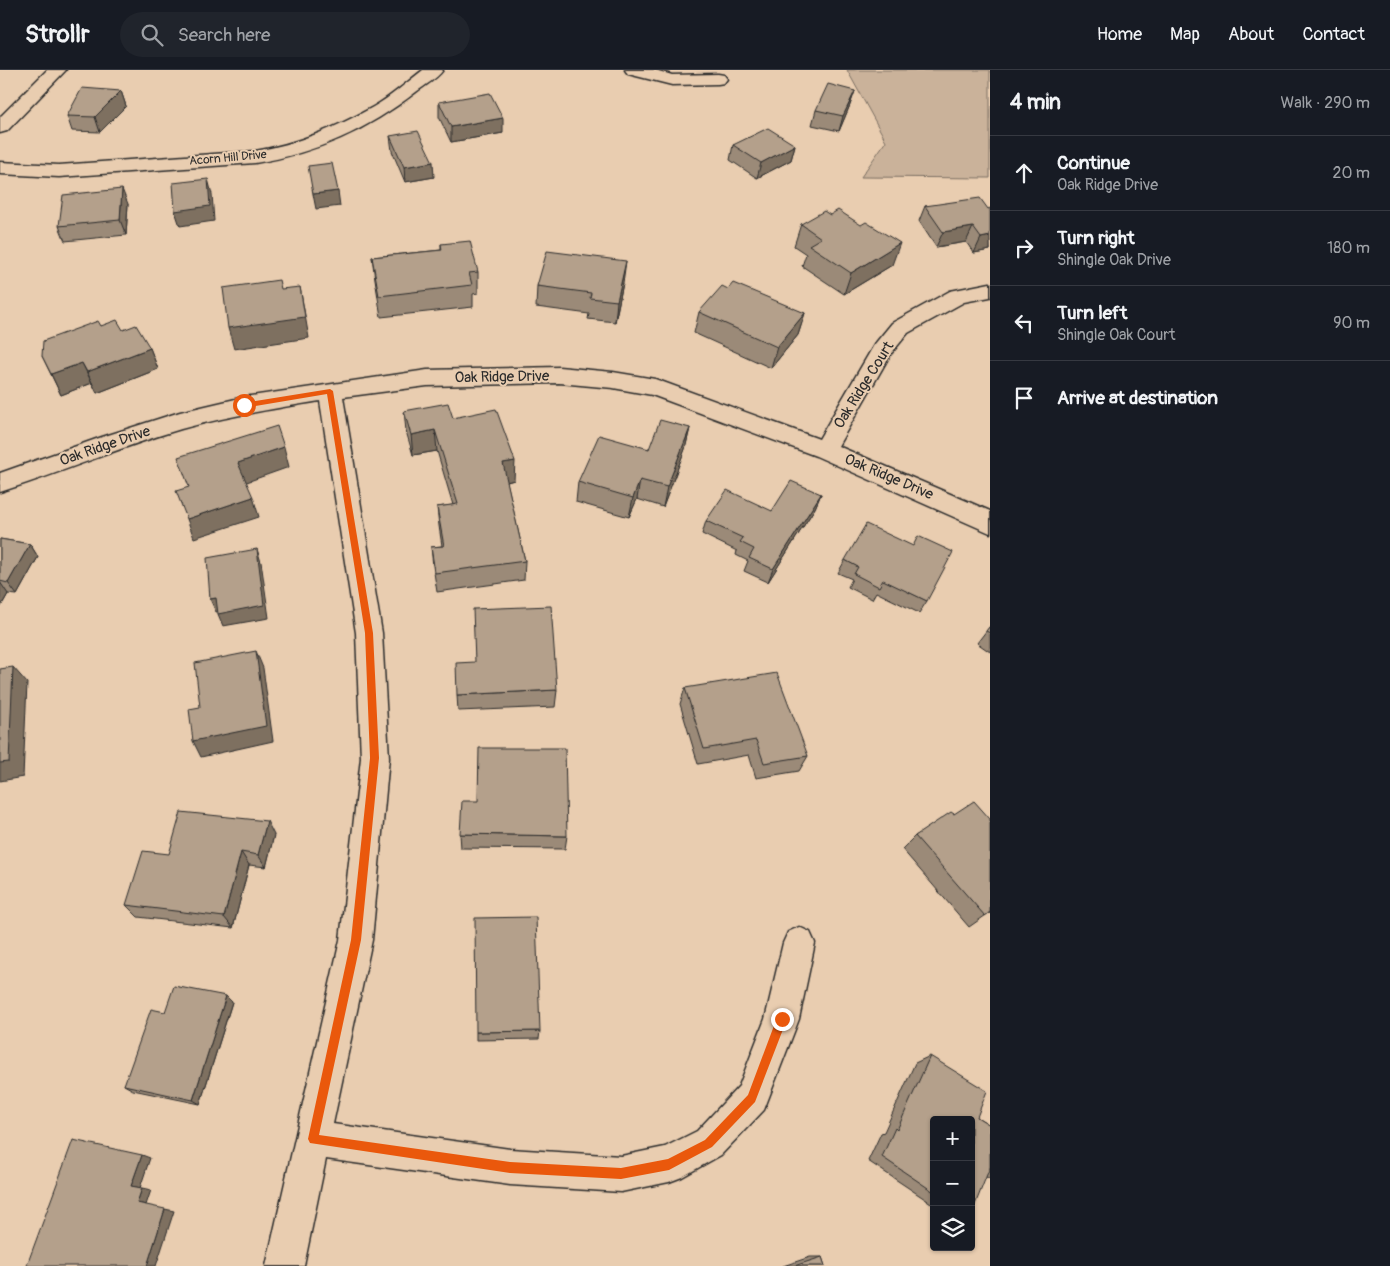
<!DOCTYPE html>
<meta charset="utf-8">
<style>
body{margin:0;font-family:Pangolin,sans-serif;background:#20242c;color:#f1f3f6}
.controls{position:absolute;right:15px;bottom:15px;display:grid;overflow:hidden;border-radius:5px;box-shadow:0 1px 4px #0004}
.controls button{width:45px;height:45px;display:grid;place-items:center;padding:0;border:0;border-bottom:1px solid #363941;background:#171b24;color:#f1f3f6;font:25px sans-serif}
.stop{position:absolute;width:15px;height:15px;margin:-11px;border:4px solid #ea580c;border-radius:50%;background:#fff}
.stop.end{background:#ea580c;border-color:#fff;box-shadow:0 1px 5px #0008}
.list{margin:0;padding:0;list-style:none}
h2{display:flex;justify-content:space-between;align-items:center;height:65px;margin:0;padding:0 20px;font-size:21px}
h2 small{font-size:16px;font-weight:400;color:#9ea1a6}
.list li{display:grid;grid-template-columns:32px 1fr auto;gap:15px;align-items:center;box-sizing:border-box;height:75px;padding:0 20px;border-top:1px solid #363941}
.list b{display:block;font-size:19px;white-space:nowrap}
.list p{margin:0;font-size:16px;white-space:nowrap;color:#9ea1a6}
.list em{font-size:16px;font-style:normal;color:#9ea1a6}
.icon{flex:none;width:28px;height:28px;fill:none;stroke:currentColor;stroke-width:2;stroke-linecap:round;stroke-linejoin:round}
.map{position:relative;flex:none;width:990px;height:1196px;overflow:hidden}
header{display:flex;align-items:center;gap:30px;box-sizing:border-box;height:70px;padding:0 25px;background:#171b24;border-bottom:1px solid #363941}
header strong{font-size:24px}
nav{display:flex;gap:28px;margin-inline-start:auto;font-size:18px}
.search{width:350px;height:45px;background:#20242c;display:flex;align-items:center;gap:12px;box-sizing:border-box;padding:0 18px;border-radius:28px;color:#9ea1a6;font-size:19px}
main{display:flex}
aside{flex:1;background:#171b24}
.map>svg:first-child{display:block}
.green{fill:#cab29a;stroke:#7a6e62}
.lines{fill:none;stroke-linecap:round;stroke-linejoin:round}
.minor-casing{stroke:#2b2b2b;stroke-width:3}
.minor{fill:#e9cdb0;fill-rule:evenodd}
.wall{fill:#9b8a78;stroke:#2b2b2b}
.shaded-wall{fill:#7e7061;stroke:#2b2b2b}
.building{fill:#b4a08b;stroke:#2b2b2b}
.route{fill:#ea580c}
.labels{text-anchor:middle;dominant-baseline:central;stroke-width:4;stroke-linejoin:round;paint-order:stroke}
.far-street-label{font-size:12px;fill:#2b2b2b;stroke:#e9cdb0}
.street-label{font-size:15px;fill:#2b2b2b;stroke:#e9cdb0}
</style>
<header>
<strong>Strollr</strong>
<div class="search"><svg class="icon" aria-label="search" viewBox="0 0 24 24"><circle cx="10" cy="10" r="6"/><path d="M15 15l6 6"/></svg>Search here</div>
<nav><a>Home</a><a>Map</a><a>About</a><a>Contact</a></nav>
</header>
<main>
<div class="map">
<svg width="990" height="1196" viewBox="0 0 990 1196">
<rect width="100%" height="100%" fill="#e9cdb0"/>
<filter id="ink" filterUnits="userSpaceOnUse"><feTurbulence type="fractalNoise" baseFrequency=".02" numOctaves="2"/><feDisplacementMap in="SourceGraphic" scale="10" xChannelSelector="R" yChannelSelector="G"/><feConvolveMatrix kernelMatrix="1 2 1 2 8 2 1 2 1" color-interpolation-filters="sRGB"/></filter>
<g filter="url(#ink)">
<path class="green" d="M 847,0 L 990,0 L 990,108 L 861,107 L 886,71 Z"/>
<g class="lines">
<defs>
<g id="minor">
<path d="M 47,0 L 66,0 L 7,61 L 0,63 L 0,47 Z"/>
<path d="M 423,0 L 443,0 C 437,9 425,15 416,22 C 367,60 317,83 255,93 L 59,107 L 0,104 L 0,92 L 59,95 L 255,81 C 298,74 335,58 373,37 C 391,27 407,12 423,0 Z"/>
<path d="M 625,0 L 655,0 L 672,5 L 718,4 L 724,5 L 727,9 L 724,13 L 718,14 L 672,15 L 628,4 Z"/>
<path d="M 990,213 L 990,227 L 964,232 L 908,263 L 890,285 L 838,376 L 990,441 L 990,463 L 816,386 L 652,325 L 613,318 L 559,313 L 427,316 L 343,327 L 382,563 L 389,688 L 372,870 L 333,1054 L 510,1079 L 621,1086 L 665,1077 L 697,1061 L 739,1016 L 765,949 L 783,873 L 788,862 L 799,857 L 810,862 L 815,873 L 799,949 L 764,1040 L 721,1085 L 682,1107 L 669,1112 L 621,1122 L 510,1115 L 326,1089 L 304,1196 L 266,1196 L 340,870 L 361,688 L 356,563 L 320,331 C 273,339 227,346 181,359 C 120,377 61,403 0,422 L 0,403 L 102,367 L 180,342 L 244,327 L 427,300 L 559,297 L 613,302 L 655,309 L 819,369 L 874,275 L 892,253 L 950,221 Z"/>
</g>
</defs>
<use href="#minor" class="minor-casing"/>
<use href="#minor" class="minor"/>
</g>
<g class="wall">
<path d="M 121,21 L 126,36 L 100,62 L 72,61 L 67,46 Z"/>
<path d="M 855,21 L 850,35 L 839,61 L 812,55 L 816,40 Z"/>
<path d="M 439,32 L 503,63 L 451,72 L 439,47 Z"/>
<path d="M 390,66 L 434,107 L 405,112 L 392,81 Z"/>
<path d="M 733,75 L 795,75 L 791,90 L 757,108 L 730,90 Z"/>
<path d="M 128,134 L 126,165 L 65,171 L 59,156 Z"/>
<path d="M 925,136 L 988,139 L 990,180 L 974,183 L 966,172 L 936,177 L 919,151 Z"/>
<path d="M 801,154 L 892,195 L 844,224 L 802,196 L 806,184 L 794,176 Z"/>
<path d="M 441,174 L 478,202 L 478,223 L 473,224 L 473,237 L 381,247 L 375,209 L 372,187 L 441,180 Z"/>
<path d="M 623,213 L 615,252 L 588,249 L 589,244 L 536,237 L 537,216 Z"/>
<path d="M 728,219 L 805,243 L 798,265 L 771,298 L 694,263 L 699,242 Z"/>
<path d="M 101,256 L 123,260 L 150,278 L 158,299 L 97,323 L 92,313 L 61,325 L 42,286 Z"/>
<path d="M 404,341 L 453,348 L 514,410 L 507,412 L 525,491 L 524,510 L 437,522 L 433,496 L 431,477 L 442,476 L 439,456 L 437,437 L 453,435 L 437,381 L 413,385 L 406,361 Z"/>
<path d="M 690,358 L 685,379 L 663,437 L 637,429 L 629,447 L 576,432 L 578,412 Z"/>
<path d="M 821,424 L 815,438 L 768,512 L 744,501 L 748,491 L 736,485 L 737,481 L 702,464 L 706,451 L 772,441 Z"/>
<path d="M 0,469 L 30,474 L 38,487 L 17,525 L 8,524 L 0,538 Z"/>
<path d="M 845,490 L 927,531 L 919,543 L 876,522 L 872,529 L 848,517 L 852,509 L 838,503 Z"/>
<path d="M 990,556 L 990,582 L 977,573 Z"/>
<path d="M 685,618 L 808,686 L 799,701 L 756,708 L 749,685 L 698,694 L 680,634 Z"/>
<path d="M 557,620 L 555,637 L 458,641 L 457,625 Z"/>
<path d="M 954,744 L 990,749 L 990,844 L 989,843 L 969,857 L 902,779 L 915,766 Z"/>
<path d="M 460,764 L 567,766 L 565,779 L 461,778 Z"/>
<path d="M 274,765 L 266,797 L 249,795 L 233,858 L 138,847 L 126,835 Z"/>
<path d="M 226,926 L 232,932 L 200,1034 L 133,1020 L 124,1015 L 165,942 Z"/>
<path d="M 540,961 L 539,969 L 476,970 L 476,962 Z"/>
<path d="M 930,986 L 977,1047 L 990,1055 L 990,1109 L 986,1107 L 934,1050 L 934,1135 L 868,1091 L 881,1063 L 884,1062 L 915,993 Z"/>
<path d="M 810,1187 L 822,1187 L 825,1196 L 783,1196 Z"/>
</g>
<g class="shaded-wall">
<path d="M 121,21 L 126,36 L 100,62 L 95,47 Z"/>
<path d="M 855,21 L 850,35 L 839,61 L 843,46 Z"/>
<path d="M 503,48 L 503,63 L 451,72 L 451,57 Z"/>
<path d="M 795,75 L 791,90 L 757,108 L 761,93 Z"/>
<path d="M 433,92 L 434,107 L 405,112 L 404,97 Z"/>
<path d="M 208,109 L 212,124 L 214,151 L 180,156 L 175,141 Z"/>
<path d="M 122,119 L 128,134 L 126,165 L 120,150 Z"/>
<path d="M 338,121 L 340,136 L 316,139 L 313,124 Z"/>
<path d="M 973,157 L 966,172 L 936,177 L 943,162 Z"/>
<path d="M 990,166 L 990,180 L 974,183 L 981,168 Z"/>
<path d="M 900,173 L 892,195 L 844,224 L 851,203 Z"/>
<path d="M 626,191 L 623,213 L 615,252 L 617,231 Z"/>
<path d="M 300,217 L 309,268 L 234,279 L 228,258 Z"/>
<path d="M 805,243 L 798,265 L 771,298 L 777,277 Z"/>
<path d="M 150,278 L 158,299 L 97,323 L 87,302 Z"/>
<path d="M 82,293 L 92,313 L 61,325 L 51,304 Z"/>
<path d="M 690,358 L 685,379 L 663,437 L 667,417 Z"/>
<path d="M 435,360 L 437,381 L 413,385 L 411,365 Z"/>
<path d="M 284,377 L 289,397 L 244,413 L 238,393 Z"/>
<path d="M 515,391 L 514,410 L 503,413 L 503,393 Z"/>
<path d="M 640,410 L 637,429 L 629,447 L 633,428 Z"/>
<path d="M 821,424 L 815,438 L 768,512 L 773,499 Z"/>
<path d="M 253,427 L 259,447 L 194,468 L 187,449 Z"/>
<path d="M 30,474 L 38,487 L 17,525 L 8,513 Z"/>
<path d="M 257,479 L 261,492 L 269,548 L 223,556 L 218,544 Z"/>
<path d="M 0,512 L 8,524 L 0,538 Z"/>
<path d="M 216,528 L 221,541 L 216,542 L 210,529 Z"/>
<path d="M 256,581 L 263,598 L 273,671 L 201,687 L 193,671 Z"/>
<path d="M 13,597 L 27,613 L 23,707 L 0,711 L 0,693 Z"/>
<path d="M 267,751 L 274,765 L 266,797 L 258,785 Z"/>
<path d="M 241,782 L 249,795 L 233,858 L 224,847 Z"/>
<path d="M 226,926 L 232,932 L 200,1034 L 193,1030 Z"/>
<path d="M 142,1085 L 150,1088 L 140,1118 L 131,1116 Z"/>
<path d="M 142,1118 L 151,1120 L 146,1135 L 137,1133 Z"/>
<path d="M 165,1139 L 174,1141 L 156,1196 L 147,1196 Z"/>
</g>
<g class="building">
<path d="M 828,14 L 855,21 L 843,46 L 816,40 Z"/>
<path d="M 82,18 L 121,21 L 95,47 L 67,46 Z"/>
<path d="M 490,23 L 503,48 L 451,57 L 439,32 Z"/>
<path d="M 768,58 L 795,75 L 761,93 L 733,75 Z"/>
<path d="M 418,61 L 433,92 L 404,97 L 390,66 Z"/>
<path d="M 332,93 L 338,121 L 313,124 L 308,96 Z"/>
<path d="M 208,109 L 210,136 L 175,141 L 173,113 Z"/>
<path d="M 122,119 L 120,150 L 59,156 L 63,125 Z"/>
<path d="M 980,128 L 988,139 L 990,138 L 990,166 L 981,168 L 973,157 L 943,162 L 925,136 Z"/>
<path d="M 838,140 L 861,155 L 866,152 L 900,173 L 851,203 L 809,175 L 821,168 L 801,154 L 824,141 L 830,145 Z"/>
<path d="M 470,171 L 478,202 L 469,203 L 472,215 L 379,226 L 372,187 L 442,180 L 441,174 Z"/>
<path d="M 547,181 L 626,191 L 617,231 L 590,228 L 591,223 L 537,216 Z"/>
<path d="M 279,210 L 281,219 L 300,217 L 305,247 L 228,258 L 223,218 Z"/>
<path d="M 733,213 L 805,243 L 777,277 L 699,242 L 722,216 L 728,219 Z"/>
<path d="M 117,250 L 123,260 L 136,255 L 150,278 L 87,302 L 82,293 L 51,304 L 42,286 L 43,271 L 98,251 L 101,256 Z"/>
<path d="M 448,333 L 453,348 L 496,339 L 515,391 L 503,393 L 525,491 L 435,503 L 431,477 L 444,476 L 437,437 L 458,434 L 435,360 L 411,365 L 404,341 Z"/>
<path d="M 660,350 L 690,358 L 667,417 L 640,410 L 633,428 L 578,412 L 599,365 L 649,379 Z"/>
<path d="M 277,356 L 284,377 L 238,393 L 253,427 L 187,449 L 176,421 L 189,417 L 178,387 Z"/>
<path d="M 791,411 L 821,424 L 773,499 L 749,488 L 754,479 L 740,472 L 743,468 L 706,451 L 727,420 L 772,441 Z"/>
<path d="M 866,454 L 913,476 L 918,466 L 953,482 L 927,531 L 883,510 L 879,517 L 854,504 L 858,497 L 845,490 Z"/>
<path d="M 0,469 L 30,474 L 8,513 L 0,511 Z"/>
<path d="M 257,479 L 264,535 L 218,544 L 216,528 L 210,529 L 207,488 Z"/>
<path d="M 551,536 L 557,620 L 457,625 L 456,593 L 475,592 L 473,539 Z"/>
<path d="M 990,556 L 990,563 L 986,561 Z"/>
<path d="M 256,581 L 266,656 L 193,671 L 189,639 L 200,637 L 195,593 Z"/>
<path d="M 13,597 L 9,692 L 0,693 L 0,599 Z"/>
<path d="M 777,603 L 808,686 L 764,693 L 756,670 L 704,679 L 685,618 Z"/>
<path d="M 479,678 L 565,678 L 567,766 L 460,764 L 462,731 L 478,731 Z"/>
<path d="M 974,731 L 990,749 L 990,842 L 985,846 L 915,766 L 951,742 L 954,744 Z"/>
<path d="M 181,742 L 267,751 L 258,785 L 241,782 L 224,847 L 126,835 L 143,781 L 169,784 Z"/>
<path d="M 536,847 L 540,961 L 476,962 L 475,848 Z"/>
<path d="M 174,916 L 226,926 L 193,1030 L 124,1015 L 151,939 L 165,942 Z"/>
<path d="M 930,986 L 987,1021 L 977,1047 L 990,1055 L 990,1097 L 971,1145 L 971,1050 L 934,1050 L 934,1122 L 882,1087 L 895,1058 L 897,1060 Z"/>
<path d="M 73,1070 L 142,1085 L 131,1116 L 142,1118 L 137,1133 L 165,1139 L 147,1196 L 30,1196 L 27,1195 Z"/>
<path d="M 822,1187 L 825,1196 L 794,1196 Z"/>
</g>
</g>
<path class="route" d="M 330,319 L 333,321 L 373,563 L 379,688 L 361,870 L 319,1065 L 510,1092 L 621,1098 L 668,1089 L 705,1070 L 748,1025 L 778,945 L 785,945 L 787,949 L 755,1032 L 712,1077 L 669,1100 L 621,1109 L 510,1103 L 310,1073 L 308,1069 L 351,870 L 370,688 L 365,563 L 327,324 L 244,338 L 241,335 L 244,333 Z"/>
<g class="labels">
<g class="far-street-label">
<text transform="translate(228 88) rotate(-5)">Acorn Hill Drive</text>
</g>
<g class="street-label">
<text transform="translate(502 307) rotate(-1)">Oak Ridge Drive</text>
<text transform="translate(864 315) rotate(-58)">Oak Ridge Court</text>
<text transform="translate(105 376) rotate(-19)">Oak Ridge Drive</text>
<text transform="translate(889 407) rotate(23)">Oak Ridge Drive</text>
</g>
</g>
</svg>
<div class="controls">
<button>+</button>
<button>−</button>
<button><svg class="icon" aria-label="layers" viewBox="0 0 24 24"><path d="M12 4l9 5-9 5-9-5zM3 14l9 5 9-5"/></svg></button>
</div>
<div class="stop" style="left:244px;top:335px"></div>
<div class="stop end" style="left:782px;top:949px"></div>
</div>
<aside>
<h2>4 min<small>Walk · 290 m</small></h2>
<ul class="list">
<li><svg class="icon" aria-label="ahead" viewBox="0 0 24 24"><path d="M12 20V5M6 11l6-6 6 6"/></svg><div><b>Continue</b><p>Oak Ridge Drive</p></div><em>20 m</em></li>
<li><svg class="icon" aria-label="right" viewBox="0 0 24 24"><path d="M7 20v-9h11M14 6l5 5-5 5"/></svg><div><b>Turn right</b><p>Shingle Oak Drive</p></div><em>180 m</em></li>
<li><svg class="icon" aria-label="left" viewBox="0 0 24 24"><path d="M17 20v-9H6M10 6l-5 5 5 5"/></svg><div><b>Turn left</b><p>Shingle Oak Court</p></div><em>90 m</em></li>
<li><svg class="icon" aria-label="arrive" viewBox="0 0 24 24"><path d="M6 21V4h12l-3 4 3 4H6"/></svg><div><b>Arrive at destination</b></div></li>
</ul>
</aside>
</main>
